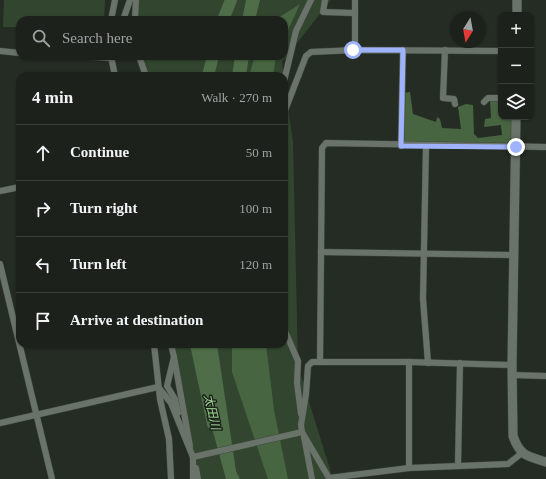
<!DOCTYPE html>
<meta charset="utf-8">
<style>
body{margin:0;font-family:"Times New Roman","Noto Sans JP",serif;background:#252924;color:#f1f3f6}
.controls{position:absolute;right:12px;top:12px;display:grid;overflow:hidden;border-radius:8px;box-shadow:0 1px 3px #0004}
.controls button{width:36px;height:36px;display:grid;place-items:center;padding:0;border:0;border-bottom:1px solid #3a3e3a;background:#1c211b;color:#f1f3f6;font:20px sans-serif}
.compass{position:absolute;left:450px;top:12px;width:36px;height:36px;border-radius:50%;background:#1c211b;box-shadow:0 1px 3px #0004;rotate:191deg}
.stop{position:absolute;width:12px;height:12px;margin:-9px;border:3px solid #9fb3fd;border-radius:50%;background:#fff}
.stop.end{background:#9fb3fd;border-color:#fff;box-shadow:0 1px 4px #0008}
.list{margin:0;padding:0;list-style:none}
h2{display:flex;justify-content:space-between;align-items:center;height:52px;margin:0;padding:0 16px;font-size:17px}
h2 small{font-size:13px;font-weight:400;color:#a0a3a3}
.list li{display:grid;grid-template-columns:26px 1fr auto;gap:12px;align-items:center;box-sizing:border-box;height:56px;padding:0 16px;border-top:1px solid #3a3e3a}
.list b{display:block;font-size:15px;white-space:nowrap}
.list em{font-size:13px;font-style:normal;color:#a0a3a3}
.icon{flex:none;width:22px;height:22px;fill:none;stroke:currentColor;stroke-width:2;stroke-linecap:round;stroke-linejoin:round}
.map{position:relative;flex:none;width:546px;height:479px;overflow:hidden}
.search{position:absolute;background:#1c211b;box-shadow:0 1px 3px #0004;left:16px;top:16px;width:272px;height:44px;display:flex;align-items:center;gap:10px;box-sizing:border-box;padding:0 14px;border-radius:12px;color:#a0a3a3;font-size:15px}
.panel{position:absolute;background:#1c211b;box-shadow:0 1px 3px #0004;left:16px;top:72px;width:272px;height:276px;border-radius:12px}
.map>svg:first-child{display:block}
.green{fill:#32462f}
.forest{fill:#476541}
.water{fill:#4e6d48}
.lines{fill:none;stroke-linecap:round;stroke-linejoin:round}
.river{stroke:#4e6d48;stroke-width:12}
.street-casing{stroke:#40473f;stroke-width:7}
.secondary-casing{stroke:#40473f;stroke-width:10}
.street{stroke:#6a7369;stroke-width:6}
.secondary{stroke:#6a7369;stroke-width:9}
.route{stroke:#9fb3fd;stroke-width:5}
.labels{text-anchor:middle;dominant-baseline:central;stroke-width:3;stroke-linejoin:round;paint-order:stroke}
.water-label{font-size:12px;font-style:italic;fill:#9fd195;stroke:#1c231a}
</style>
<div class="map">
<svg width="546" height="479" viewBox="0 0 546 479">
<rect width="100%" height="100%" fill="#252c24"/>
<g class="green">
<path d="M 4,0 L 105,0 L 104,20 L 20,20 L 20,27 L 3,27 Z"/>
<path d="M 137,0 L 331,0 L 282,62 L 284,76 L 147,76 L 140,56 L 284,56 L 284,20 L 136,20 Z"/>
<path d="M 284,77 L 293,143 L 298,366 L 333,479 L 197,479 L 171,344 L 284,344 Z"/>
</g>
<g class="forest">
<path d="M 300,4 L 284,39 L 284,20 L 275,20 Z"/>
<path d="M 255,56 L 276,56 L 273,76 L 249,76 Z"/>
<path d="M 410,92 L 413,114 L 436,122 L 437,117 L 440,119 L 442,128 L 461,129 L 458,107 L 466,104 L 473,105 L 474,134 L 478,138 L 502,135 L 501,125 L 484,127 L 485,119 L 491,118 L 490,101 L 501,100 L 501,117 L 511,117 L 512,144 L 403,142 L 402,93 Z"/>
<path d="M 232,344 L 266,344 L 274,410 L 288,479 L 268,479 L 232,372 Z"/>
</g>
<g class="water">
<path d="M 246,0 L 260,0 L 255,20 L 242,20 Z"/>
<path d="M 235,56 L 249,56 L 246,76 L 232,76 Z"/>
<path d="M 200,344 L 217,344 L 236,471 L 240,479 L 226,479 L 212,428 Z"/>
</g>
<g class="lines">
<g class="river">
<path d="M 223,20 L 231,0"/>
<path d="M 208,76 L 213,56"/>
<path d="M 196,344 L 213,424"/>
</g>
<defs>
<g id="street">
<path d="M 325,0 L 323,12 L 355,13"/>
<path d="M 111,20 L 115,0"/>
<path d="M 123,20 L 130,0"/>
<path d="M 135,20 L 136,0"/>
<path d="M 355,50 L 355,0"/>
<path d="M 445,50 L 443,98 L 454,99 L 455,104"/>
<path d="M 0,51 L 20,53"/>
<path d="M 80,56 L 111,58 L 116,56"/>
<path d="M 111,56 L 115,76"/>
<path d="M 139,56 L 146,76"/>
<path d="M 284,81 L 296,31 L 311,0"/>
<path d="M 484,102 L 488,98 L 501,98"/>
<path d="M 284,113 L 306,56 L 311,52 L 355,50 L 501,51"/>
<path d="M 401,146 L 403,50"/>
<path d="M 426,146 L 423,299 L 428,363"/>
<path d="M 0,191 L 20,187"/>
<path d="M 321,252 L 514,255"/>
<path d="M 0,264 L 52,479"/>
<path d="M 284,329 L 298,361 L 297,383 L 301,414"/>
<path d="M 154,344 L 160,399 L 169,439 L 171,479"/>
<path d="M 171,344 L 174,357 L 167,386 L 175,399 L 178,413"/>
<path d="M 174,357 L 190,446"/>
<path d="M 320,362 L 322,148 L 326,143 L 546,147"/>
<path d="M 409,362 L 409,468"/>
<path d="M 512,375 L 546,376"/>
<path d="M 158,387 L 171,403 L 193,457 L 302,432 L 329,478"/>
<path d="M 0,423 L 158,387"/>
<path d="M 302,432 L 301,425 L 306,394 L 308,366 L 312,362 L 409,362 L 512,365"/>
<path d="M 304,437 L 312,479"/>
<path d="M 193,457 L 193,479"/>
<path d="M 458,465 L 460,363"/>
<path d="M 196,468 L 198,479"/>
<path d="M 329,478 L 409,468 L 508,464 L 522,453"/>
</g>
<g id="secondary">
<path d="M 517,15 L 517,0"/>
<path d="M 516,117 L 512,365 L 513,436 C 520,456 527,456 546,462"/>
</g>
</defs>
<use href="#street" class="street-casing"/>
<use href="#secondary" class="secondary-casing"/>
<use href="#street" class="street"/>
<use href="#secondary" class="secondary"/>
</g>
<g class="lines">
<path class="route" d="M 353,50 L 403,50 L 401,146 L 516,147"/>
</g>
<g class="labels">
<g class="water-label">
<text transform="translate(212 412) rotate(77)">太田川</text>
</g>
</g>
</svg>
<div class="controls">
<button>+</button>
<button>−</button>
<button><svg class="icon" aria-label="layers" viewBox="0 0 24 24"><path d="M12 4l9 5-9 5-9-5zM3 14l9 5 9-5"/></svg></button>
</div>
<svg class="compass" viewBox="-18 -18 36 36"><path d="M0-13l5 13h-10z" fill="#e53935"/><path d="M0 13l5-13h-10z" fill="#a0a3a3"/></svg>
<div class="stop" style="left:353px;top:50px"></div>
<div class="stop end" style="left:516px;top:147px"></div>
<div class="search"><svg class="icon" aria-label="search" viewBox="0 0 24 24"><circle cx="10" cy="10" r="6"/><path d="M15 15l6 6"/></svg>Search here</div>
<section class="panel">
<h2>4 min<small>Walk · 270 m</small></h2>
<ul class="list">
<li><svg class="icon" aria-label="ahead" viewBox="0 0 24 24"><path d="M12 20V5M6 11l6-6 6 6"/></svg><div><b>Continue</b></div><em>50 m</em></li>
<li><svg class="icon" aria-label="right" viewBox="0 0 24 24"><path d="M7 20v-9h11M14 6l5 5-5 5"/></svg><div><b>Turn right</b></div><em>100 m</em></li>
<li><svg class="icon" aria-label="left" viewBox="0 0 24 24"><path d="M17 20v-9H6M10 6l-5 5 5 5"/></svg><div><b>Turn left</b></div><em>120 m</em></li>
<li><svg class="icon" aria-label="arrive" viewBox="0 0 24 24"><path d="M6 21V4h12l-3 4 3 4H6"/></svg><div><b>Arrive at destination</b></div></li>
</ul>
</section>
</div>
